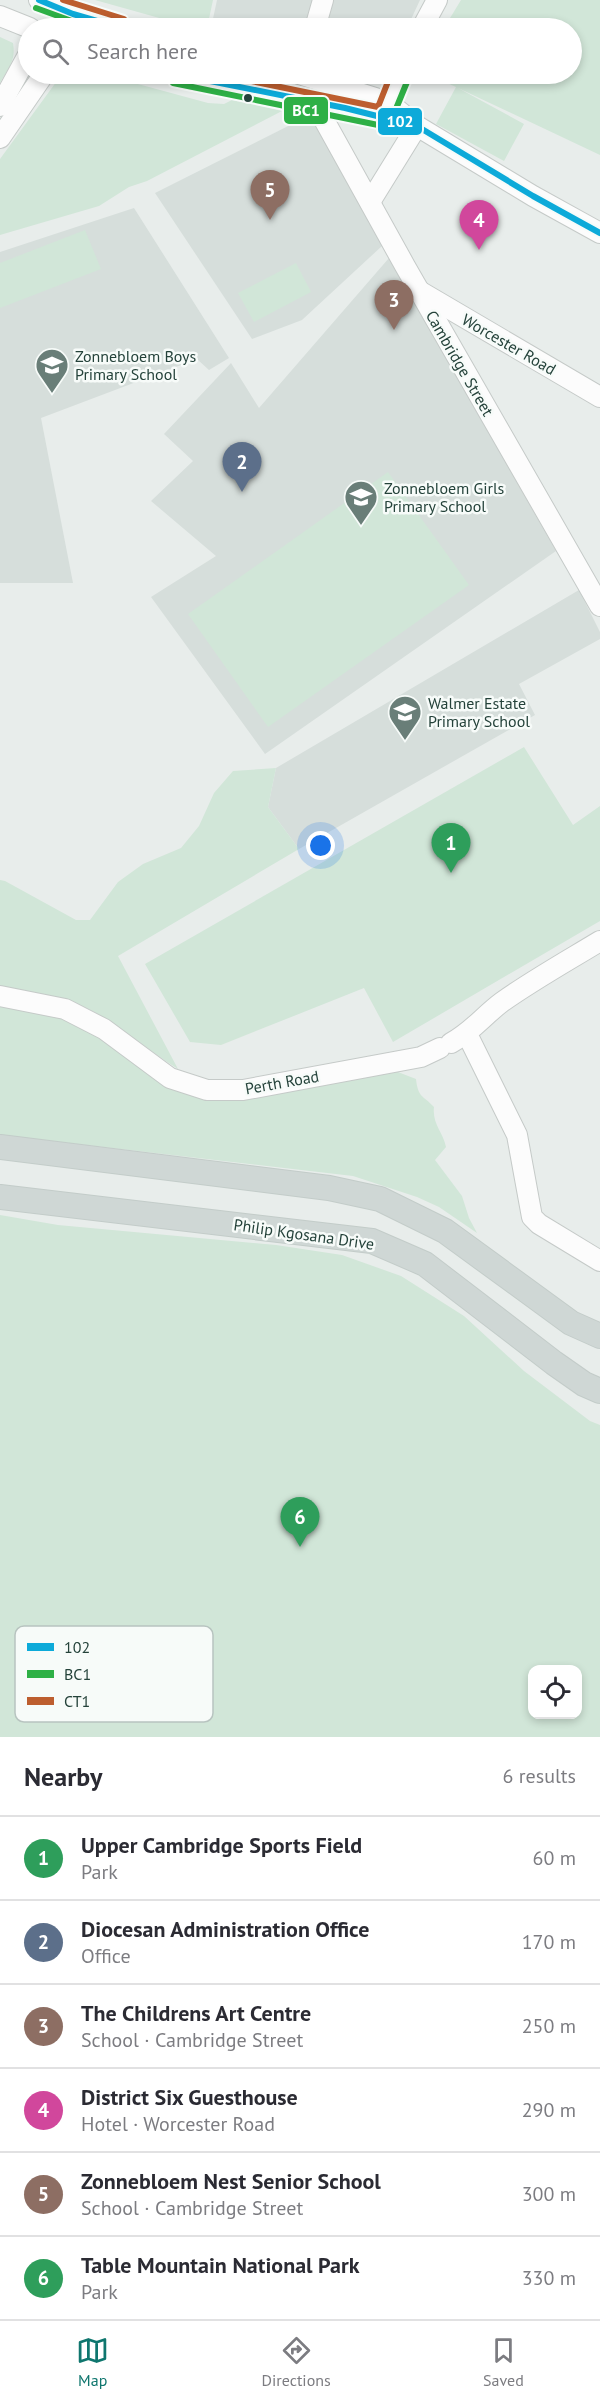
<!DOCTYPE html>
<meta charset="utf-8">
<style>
body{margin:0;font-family:"PT Sans",sans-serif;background:#f7f7f7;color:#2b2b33}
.controls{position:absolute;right:18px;bottom:18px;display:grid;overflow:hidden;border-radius:12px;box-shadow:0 3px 9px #0003}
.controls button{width:54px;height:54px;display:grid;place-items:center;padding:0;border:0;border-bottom:2px solid #e1e1e2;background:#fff;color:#2b2b33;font:30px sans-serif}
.you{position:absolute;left:321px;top:846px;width:21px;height:21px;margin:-15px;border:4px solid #fff;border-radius:50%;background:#1a73e8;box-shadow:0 0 0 9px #1a73e833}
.badge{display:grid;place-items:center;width:39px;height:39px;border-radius:50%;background:#0f766e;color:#fff;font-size:20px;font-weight:700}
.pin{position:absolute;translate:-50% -50px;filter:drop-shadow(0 2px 3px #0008)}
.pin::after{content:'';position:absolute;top:32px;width:21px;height:18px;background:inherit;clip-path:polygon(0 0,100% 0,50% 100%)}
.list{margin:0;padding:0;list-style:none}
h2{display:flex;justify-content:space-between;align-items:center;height:78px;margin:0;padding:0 24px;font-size:26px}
h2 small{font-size:20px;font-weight:400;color:#7c7c81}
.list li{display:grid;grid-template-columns:39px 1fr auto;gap:18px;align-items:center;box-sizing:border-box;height:84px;padding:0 24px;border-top:2px solid #e1e1e2}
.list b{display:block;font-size:22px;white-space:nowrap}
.list p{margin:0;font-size:20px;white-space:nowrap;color:#7c7c81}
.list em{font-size:20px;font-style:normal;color:#7c7c81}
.icon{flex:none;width:33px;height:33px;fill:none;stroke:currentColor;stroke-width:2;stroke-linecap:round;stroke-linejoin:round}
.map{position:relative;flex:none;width:600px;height:1737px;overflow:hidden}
.search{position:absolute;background:#fff;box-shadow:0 3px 9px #0003;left:18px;right:18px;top:18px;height:66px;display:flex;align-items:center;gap:15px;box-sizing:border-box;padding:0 21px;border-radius:33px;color:#7c7c81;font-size:22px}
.sheet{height:582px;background:#fff}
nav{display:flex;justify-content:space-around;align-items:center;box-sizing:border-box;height:84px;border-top:2px solid #e1e1e2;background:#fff;font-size:16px;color:#7c7c81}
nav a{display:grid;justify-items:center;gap:3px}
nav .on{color:#0f766e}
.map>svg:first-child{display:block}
.built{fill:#d6dedb}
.green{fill:#d1e6d8;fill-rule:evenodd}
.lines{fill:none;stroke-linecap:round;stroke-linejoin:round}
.minor-casing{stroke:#c5cac8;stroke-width:22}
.major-casing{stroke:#c3ccc9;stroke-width:26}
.minor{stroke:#fcfcfc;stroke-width:20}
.major{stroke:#cfd7d5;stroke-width:24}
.bus-1-casing{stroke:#f7fbf9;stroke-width:10}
.bus-2-casing{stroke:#f7fbf9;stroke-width:10}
.bus-3-casing{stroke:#f7fbf9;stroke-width:10}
.bus-1{stroke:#0daad9;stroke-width:6}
.bus-2{stroke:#2eb046;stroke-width:6}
.bus-3{stroke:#bd5e2f;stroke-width:6}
.bus-dot{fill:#24423a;stroke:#f7fbf9;stroke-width:2}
.labels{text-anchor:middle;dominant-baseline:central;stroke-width:5;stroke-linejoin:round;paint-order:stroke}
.street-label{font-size:16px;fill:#24423a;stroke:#f7fbf9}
.poi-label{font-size:16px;fill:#24423a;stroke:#f7fbf9;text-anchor:start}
.key{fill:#f7fbf9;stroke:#b8c4c0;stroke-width:1.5}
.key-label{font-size:16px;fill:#24423a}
.line-badge{stroke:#f7fbf9;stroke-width:2}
.badge-label{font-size:16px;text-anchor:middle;font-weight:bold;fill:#fff}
</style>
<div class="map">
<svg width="600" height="1737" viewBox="0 0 600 1737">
<rect width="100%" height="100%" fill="#e8edeb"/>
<g class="built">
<path d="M 217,0 L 420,0 L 407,28 L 339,28 L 325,25 L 324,28 L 211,28 Z"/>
<path d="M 310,115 L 382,246 L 302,320 L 252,339 L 155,193 Z"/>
<path d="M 134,208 L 229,358 L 209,370 L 197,359 L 41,418 L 73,583 L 0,583 L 0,252 Z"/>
<path d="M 389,258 L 556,551 L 265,754 L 151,597 L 216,556 L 151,501 L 193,461 L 164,434 L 231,363 L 259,408 Z"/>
<path d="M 579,590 L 600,632 L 600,639 L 519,684 L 535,715 L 299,849 L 268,807 L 276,768 Z"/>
</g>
<g class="green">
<path d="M 95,0 L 213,0 L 207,28 L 195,28 Z"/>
<path d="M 461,0 L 600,0 L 600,155 L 458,88 L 524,124 L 504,161 L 436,124 L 456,87 L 427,74 L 572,74 L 572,28 L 444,28 Z"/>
<path d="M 0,37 L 13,43 C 16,61 9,67 0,83 Z"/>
<path d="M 62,74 L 101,74 L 208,103 L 224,104 L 232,100 L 282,111 L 147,181 L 129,187 L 99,206 L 0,235 L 0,159 Z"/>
<path d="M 85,230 L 101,269 L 0,308 L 0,263 Z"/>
<path d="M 296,263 L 311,292 L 254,322 L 238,293 Z"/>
<path d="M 388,472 L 469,585 L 268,727 L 188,614 Z"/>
<path d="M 524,747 L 573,825 L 600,806 L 600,921 L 393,1042 L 364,988 L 221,1045 L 190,1042 L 145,964 Z"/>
<path d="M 276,768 L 268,807 L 299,849 L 118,956 L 178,1069 C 142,1047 110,1015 68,1000 C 47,993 22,992 0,987 L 0,880 L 5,881 L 76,920 L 90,920 L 118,882 L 143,864 L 181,848 L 199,826 L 214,793 L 233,771 Z"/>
<path d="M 0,1005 L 52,1013 L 88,1027 L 185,1092 L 390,1069 L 416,1079 C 418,1098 423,1095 434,1107 C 432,1124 443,1132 446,1147 L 435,1160 L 462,1196 L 469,1218 L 477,1233 L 439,1207 L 417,1197 L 353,1176 L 0,1135 Z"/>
<path d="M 0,1215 L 58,1225 L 276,1245 L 342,1255 L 401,1276 L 464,1316 L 524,1371 L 590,1421 L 600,1425 L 600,1737 L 0,1737 ZM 532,1670 L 578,1670 L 578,1714 L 532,1714 Z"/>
</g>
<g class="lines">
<defs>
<g id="minor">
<path d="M 39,0 L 73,14 L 121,28"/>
<path d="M 0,16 L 30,28"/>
<path d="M 315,28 L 323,0"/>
<path d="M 422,28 L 437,0"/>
<path d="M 175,74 L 345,108 L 411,124"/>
<path d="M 299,74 L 388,102 L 417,126 L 533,196 L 600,233"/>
<path d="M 0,106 L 28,55"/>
<path d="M 384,114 L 401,74"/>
<path d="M 323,118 L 405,266 L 600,606"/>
<path d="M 0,138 L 44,74"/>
<path d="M 370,202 L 417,126"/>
<path d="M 421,292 L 600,397"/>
<path d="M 0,996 L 65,1009 L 104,1029 L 170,1078 L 207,1090 L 243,1090 L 421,1057 L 440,1048"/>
<path d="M 467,1034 L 517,1135 L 532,1217 L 539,1224 L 600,1261"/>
<path d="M 451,1043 C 473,1031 483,1016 502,1002 C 533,980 567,961 600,941"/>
</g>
<g id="major">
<path d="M 0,1147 L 329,1188 L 380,1199 L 445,1231 L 571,1323 L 600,1336"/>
<path d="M 0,1197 L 372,1241 L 425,1264 L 554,1363 L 584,1384 L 600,1391"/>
</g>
</defs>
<use href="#minor" class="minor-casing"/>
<use href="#major" class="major-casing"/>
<use href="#minor" class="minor"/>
<use href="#major" class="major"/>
<defs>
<g id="bus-1">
<path d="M 39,0 L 73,14 L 121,28"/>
<path d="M 175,74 L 345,108 L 417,126 L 533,196 L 600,233"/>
</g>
<g id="bus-2">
<path d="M 36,8 L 91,28"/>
<path d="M 173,83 L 383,126 L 391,121 L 409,77"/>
</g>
<g id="bus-3">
<path d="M 63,0 L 124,19"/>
<path d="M 217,74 L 378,107 L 391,74"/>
</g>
</defs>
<use href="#bus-1" class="bus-1-casing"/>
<use href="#bus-2" class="bus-2-casing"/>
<use href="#bus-3" class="bus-3-casing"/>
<use href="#bus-1" class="bus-1"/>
<use href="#bus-2" class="bus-2"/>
<use href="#bus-3" class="bus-3"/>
</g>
<defs>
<symbol id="school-pin" viewBox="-11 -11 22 30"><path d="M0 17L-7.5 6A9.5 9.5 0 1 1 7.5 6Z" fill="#697e78" stroke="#f7fbf9"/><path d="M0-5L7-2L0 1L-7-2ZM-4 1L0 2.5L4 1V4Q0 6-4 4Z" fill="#fff"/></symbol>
</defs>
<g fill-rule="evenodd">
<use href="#school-pin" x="33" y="346" width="38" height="52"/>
<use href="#school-pin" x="342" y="478" width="38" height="52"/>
<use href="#school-pin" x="386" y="693" width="38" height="52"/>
</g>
<circle class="bus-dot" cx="248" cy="98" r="5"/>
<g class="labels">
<g class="street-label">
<text transform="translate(509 344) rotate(30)">Worcester Road</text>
<text transform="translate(460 363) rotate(60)">Cambridge Street</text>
<text transform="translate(282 1082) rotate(-10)">Perth Road</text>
<text transform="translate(304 1234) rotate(8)">Philip Kgosana Drive</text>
</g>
<g class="poi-label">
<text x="75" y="356">Zonnebloem Boys<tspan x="75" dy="18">Primary School</tspan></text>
<text x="384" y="488">Zonnebloem Girls<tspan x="384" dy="18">Primary School</tspan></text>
<text x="428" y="703">Walmer Estate<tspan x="428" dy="18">Primary School</tspan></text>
</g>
</g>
<rect x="15" y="1626" width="198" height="96" rx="9" class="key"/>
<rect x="27" y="1643" width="27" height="8" fill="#0daad9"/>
<rect x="27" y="1670" width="27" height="8" fill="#2eb046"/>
<rect x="27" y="1697" width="27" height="8" fill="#bd5e2f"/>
<g class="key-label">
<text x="64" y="1653">102</text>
<text x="64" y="1680">BC1</text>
<text x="64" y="1707">CT1</text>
</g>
<g class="line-badge">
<rect x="283" y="96" width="46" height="29" rx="6" fill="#2eb046"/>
<rect x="377" y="107" width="46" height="29" rx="6" fill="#0daad9"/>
</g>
<g class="badge-label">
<text x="306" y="116">BC1</text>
<text x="400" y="127">102</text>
</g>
</svg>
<div class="controls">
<button><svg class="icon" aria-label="locate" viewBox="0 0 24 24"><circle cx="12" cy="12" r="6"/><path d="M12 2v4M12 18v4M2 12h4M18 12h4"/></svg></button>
</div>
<div class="you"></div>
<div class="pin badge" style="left:451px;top:873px;background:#2e9e5b">1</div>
<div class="pin badge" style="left:242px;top:492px;background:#5c6f8a">2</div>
<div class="pin badge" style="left:394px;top:330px;background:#8d6e63">3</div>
<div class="pin badge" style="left:479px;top:250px;background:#d1479c">4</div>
<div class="pin badge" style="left:270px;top:220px;background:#8d6e63">5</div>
<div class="pin badge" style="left:300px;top:1547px;background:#2e9e5b">6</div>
<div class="search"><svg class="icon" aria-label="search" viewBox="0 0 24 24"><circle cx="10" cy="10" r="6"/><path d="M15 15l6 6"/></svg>Search here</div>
</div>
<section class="sheet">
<h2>Nearby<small>6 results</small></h2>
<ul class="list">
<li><span class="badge" style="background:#2e9e5b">1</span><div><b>Upper Cambridge Sports Field</b><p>Park</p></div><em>60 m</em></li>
<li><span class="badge" style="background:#5c6f8a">2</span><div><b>Diocesan Administration Office</b><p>Office</p></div><em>170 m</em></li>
<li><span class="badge" style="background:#8d6e63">3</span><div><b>The Childrens Art Centre</b><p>School · Cambridge Street</p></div><em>250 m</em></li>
<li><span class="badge" style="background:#d1479c">4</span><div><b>District Six Guesthouse</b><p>Hotel · Worcester Road</p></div><em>290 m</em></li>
<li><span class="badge" style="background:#8d6e63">5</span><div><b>Zonnebloem Nest Senior School</b><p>School · Cambridge Street</p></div><em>300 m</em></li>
<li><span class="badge" style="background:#2e9e5b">6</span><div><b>Table Mountain National Park</b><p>Park</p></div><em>330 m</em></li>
</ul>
</section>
<nav>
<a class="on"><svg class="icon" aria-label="map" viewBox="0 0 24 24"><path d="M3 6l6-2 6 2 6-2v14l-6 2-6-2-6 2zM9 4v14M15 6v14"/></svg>Map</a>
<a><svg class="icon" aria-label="directions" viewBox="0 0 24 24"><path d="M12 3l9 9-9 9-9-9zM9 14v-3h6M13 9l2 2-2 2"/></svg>Directions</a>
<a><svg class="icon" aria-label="saved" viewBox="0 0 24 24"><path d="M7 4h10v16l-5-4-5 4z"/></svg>Saved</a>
</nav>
